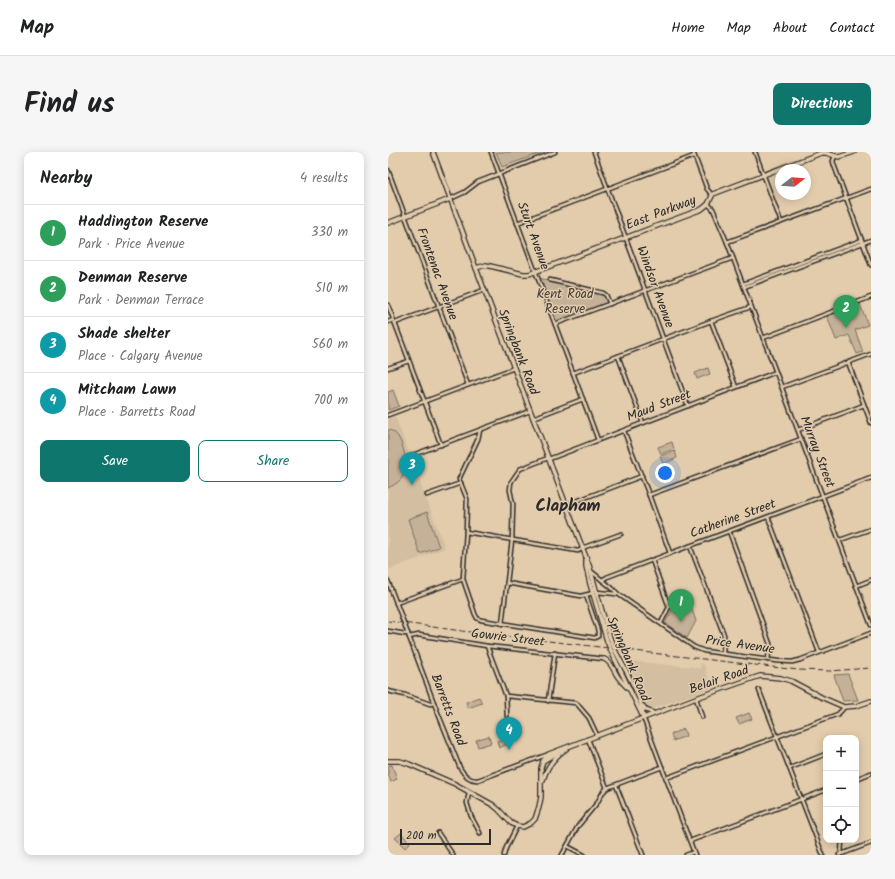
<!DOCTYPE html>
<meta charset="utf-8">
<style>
body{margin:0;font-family:Kalam,sans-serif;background:#f6f6f6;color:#202124}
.controls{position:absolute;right:12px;bottom:12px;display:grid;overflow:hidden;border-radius:8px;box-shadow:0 2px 10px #0003}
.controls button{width:36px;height:36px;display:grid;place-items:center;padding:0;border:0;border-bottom:1px solid #e0e0e0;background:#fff;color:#202124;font:20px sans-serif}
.compass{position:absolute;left:387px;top:12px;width:36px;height:36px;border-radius:50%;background:#fff;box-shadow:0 2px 10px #0003;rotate:73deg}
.scale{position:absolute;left:12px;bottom:10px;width:91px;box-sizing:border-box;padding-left:4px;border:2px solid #2b2b2b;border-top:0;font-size:11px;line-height:14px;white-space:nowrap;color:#2b2b2b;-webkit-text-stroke:3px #e3ccac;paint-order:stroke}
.you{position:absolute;left:277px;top:321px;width:14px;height:14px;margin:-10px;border:3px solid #fff;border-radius:50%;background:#1a73e8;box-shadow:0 0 0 6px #1a73e833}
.badge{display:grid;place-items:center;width:26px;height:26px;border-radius:50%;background:#0f766e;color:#fff;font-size:13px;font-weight:700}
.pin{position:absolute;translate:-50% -33px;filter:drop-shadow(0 1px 2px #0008)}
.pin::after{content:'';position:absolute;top:21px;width:14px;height:12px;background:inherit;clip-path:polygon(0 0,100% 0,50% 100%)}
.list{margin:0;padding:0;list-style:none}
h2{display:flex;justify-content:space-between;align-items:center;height:52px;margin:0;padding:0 16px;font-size:17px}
h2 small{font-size:13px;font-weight:400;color:#757577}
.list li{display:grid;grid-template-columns:26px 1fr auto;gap:12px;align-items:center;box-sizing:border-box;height:56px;padding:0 16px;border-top:1px solid #e0e0e0}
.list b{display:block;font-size:15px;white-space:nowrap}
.list p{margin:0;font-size:13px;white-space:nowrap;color:#757577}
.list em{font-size:13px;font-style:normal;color:#757577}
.actions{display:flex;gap:8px;padding:12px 16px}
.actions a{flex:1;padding:9px 0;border:1px solid #0f766e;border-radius:8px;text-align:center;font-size:14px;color:#0f766e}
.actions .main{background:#0f766e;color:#fff}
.icon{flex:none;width:22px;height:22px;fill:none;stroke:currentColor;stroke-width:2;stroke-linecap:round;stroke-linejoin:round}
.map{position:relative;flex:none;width:483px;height:703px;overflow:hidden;border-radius:8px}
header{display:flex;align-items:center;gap:24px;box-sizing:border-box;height:56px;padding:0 20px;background:#fff;border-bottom:1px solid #e0e0e0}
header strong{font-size:19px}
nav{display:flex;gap:22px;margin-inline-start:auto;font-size:14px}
.intro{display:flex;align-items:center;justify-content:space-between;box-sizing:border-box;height:96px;padding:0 24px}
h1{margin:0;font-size:28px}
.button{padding:10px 18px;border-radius:8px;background:#0f766e;color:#fff;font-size:14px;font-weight:700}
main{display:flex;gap:24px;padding:0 24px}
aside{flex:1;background:#fff;border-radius:8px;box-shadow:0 2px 10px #0003}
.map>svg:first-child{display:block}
.built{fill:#d3bea1}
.green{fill:#c5b197;stroke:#786e61}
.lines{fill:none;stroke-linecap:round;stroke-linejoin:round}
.minor-casing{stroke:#2b2b2b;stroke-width:5.5}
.tertiary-casing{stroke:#2b2b2b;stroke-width:6}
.secondary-casing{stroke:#2b2b2b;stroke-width:6}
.minor{stroke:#e3ccac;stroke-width:2.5}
.tertiary{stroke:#e3ccac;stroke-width:3.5}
.secondary{stroke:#e3ccac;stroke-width:3.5}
.rail{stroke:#2b2b2b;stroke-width:1;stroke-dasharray:6 3;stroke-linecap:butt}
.secondary-bridge-casing{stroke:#2b2b2b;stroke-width:6;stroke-linecap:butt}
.secondary-bridge{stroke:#e3ccac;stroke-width:3.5}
.labels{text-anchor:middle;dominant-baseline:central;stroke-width:3;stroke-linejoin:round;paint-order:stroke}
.street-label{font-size:13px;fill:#2b2b2b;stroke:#e3ccac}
.park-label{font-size:13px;fill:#423f3b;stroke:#e3ccac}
.district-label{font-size:17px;font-weight:bold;fill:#2b2b2b;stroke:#e3ccac}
</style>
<header>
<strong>Map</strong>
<nav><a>Home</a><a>Map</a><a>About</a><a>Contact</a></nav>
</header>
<div class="intro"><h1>Find us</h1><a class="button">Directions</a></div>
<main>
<aside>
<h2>Nearby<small>4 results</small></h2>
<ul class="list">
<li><span class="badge" style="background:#2e9e5b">1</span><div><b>Haddington Reserve</b><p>Park · Price Avenue</p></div><em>330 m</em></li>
<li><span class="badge" style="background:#2e9e5b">2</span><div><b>Denman Reserve</b><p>Park · Denman Terrace</p></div><em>510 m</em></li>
<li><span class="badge" style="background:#0f9aa8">3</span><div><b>Shade shelter</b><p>Place · Calgary Avenue</p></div><em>560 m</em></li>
<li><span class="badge" style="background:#0f9aa8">4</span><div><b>Mitcham Lawn</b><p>Place · Barretts Road</p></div><em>700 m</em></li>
</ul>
<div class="actions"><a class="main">Save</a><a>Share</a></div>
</aside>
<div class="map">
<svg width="483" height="703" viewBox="0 0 483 703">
<rect width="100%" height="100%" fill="#e3ccac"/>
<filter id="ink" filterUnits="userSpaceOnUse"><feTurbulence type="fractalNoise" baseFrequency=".025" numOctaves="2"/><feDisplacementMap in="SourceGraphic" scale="8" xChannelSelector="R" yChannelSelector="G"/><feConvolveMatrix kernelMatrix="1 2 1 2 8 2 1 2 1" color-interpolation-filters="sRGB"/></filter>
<g filter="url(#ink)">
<g class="built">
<path d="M 7,264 L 57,396 L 0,418 L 0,266 Z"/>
<path d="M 240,509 L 305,515 L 312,517 L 313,511 L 316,512 L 323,536 L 263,557 L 258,554 Z"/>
</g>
<g class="green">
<path d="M 108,0 L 156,0 L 114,15 Z"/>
<path d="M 151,126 L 214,142 L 217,144 L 219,150 L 218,151 L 167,170 Z"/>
<path d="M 472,152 L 480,173 L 467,178 L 475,200 L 469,202 L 461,183 L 448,188 L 439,164 Z"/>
<path d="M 320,216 L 322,222 L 309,227 L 307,221 Z"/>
<path d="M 5,238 L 11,254 L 0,258 L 0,240 Z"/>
<path d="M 0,278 C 2,278 4,279 6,280 C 16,288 22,317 13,327 C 10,331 4,334 0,336 Z"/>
<path d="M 284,290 L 286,297 L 273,302 L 270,295 Z"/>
<path d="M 287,299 L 289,306 L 275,312 L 272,304 Z"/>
<path d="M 39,360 L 51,395 L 32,402 L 20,367 Z"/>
<path d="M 302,452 L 308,469 L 299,486 L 277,471 L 285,457 Z"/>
<path d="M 460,522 L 470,548 L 455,549 L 446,523 Z"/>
<path d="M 91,545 L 94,551 L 80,556 L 78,550 Z"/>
<path d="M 361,561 L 364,567 L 351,572 L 348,566 Z"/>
<path d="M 296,577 L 298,584 L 285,589 L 283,582 Z"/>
<path d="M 101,584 L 103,591 L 90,595 L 88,588 Z"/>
<path d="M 122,584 L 124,590 L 111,596 L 109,589 Z"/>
<path d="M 4,613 L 9,627 L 3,630 L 0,622 L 0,614 Z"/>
<path d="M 13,681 L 22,691 L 17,696 L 7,686 Z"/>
</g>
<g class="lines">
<defs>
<g id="minor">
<path d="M 103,0 L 210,288"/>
<path d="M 206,0 L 300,254"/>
<path d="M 305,0 L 319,37 L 324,43"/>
<path d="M 367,0 L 393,70"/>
<path d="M 447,4 L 445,9 L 446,13 L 483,113"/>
<path d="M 0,18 L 80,233"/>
<path d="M 62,47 L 77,40 L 90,30 L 167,0"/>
<path d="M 320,52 L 325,57 L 339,90 L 483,473"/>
<path d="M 129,71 L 306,4"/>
<path d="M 339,90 L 483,37"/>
<path d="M 162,128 L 215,141 L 218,143 L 222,152"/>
<path d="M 355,132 L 474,88"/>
<path d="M 356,135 L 483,88"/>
<path d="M 0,153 L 53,293"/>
<path d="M 323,169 L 348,235"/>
<path d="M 0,170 L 5,168"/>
<path d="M 7,171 L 96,138"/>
<path d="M 167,172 L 345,106"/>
<path d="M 375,186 L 483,145"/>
<path d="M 230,204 L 255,271"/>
<path d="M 460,210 L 483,271"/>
<path d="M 0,216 L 21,209"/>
<path d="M 185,221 L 323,169 L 363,155"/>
<path d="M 394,235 L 483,202"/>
<path d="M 0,263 L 126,216"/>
<path d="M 145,266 L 195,247"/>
<path d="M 92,278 L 90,287 L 71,327 L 79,347 L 78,380 L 75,427 L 87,462 L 89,466 L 93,468 L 207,486 L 210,484 L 210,479 L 198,443"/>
<path d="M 410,278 L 476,253"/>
<path d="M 236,279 L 261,343 L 282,401"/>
<path d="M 25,303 L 142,259"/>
<path d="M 161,307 L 388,220"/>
<path d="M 39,343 L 73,331"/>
<path d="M 261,343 L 413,287"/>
<path d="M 178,353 L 254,324"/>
<path d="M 380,365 L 431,500"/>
<path d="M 341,379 L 382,492 L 380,508"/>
<path d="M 78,380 L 190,399 L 194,397"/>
<path d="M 452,388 L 483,377"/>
<path d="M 302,394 L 336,483 L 335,501"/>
<path d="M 194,396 L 233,382"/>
<path d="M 264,408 L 281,455 L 273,471"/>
<path d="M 204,420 L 224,436 L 230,442 L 306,495 L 316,499 L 389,509 L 404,510 L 412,508 L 483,481"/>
<path d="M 214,428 L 219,425 C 307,392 395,359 483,326"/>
<path d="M 0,429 L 46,551 L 72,616 C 76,623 81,629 90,628 L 161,602"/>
<path d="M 119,431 L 193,444 L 205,441"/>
<path d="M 468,434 L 483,428"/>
<path d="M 209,440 L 229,442"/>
<path d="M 8,451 L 75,427"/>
<path d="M 114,472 L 124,388 L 125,352 L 122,338 L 123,330 L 132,317 L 160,306"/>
<path d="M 0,479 L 17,482 L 20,481"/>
<path d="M 21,485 L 31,483 L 99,494 L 216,507"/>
<path d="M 99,494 L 118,544 L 188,551 L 190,553 L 201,566 L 209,583"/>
<path d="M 371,538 L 435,703"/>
<path d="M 0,539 L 17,543 L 42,552 L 46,551"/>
<path d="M 118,544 L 119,564"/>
<path d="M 308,546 L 314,565"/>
<path d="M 160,549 L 167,501"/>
<path d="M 255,565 L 307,703"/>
<path d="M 402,616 L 438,602"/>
<path d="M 278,626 L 450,562 L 454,558 L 456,555"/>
<path d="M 468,627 L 483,621"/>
<path d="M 228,633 L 255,703"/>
<path d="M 219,636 L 274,615"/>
<path d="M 81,640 L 79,651 L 83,664 L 92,681"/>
<path d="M 50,681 L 65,703"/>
<path d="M 302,689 L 438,638"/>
<path d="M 179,694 L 196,703"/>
<path d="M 453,702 L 454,688"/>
<path d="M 116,703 L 118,696 L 129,674"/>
<path d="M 174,703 L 190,674 L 209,651 L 215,640 L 219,636 L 200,587"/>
<path d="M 298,703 L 306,700"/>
<path d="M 451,703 L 483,691"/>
</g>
<g id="tertiary">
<path d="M 0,71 L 62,47"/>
<path d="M 88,116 L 98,113 L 135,122 L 141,122 L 314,57 L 320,52 L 325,42 L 433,1 L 438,1 L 451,5 L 466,0"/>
</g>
<g id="secondary">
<path d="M 45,0 L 88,116 L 201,413 L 218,473 L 223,489"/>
<path d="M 198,407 L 198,414 L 202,432 L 219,489"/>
<path d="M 228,500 C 237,518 255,546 255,565"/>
<path d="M 224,501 L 255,565"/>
<path d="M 216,507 C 224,510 225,518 230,525 C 233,529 236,533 241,537"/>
<path d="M 255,554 L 258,558 L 265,561"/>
<path d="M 0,609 L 12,609 L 21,612 L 67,632 L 105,653 L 111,658 L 123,671 L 129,674 L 135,675 L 143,671 L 147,667 L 151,655 L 153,645 L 153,616 L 155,609 L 161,602 L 308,546 L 360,528 L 372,524 L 393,526 L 403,529 L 433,545 L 456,555 L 468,554 L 483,549"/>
<path d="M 155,609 L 169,601"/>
<path d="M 155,628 C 159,614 166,605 178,597"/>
</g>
</defs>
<use href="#minor" class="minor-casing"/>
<use href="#tertiary" class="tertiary-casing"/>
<use href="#secondary" class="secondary-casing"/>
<use href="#minor" class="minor"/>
<use href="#tertiary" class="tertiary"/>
<use href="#secondary" class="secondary"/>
<path class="rail" d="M 0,469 L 74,479 L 410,518 L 441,519 L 483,516"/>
<defs>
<g id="secondary-bridge">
<path d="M 219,489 L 224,501"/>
<path d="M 223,489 L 228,500"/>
</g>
</defs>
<use href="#secondary-bridge" class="secondary-bridge-casing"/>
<use href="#secondary-bridge" class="secondary-bridge"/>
</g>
</g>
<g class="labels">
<g class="street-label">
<text transform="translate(273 61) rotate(-21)">East Parkway</text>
<text transform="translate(145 84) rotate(70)">Sturt Avenue</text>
<text transform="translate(49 122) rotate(70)">Frontenac Avenue</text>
<text transform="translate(267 135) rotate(70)">Windsor Avenue</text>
<text transform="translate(130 200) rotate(69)">Springbank Road</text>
<text transform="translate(271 254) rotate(-21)">Maud Street</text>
<text transform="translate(429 300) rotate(69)">Murray Street</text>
<text transform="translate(345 367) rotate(-20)">Catherine Street</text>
<text transform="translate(120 486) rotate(7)">Gowrie Street</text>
<text transform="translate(352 493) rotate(8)">Price Avenue</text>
<text transform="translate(240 507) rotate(67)">Springbank Road</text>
<text transform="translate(331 528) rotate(-19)">Belair Road</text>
<text transform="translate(60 558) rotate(69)">Barretts Road</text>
</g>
<g class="park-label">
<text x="177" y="142">Kent Road<tspan x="177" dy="15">Reserve</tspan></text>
</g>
<g class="district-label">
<text x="180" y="354">Clapham</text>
</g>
</g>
</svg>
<div class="controls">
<button>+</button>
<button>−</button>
<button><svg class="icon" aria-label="locate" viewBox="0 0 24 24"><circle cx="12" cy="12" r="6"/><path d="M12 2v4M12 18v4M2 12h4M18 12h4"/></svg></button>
</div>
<svg class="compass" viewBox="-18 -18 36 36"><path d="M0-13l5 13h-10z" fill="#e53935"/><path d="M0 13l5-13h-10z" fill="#757577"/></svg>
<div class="scale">200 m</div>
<div class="you"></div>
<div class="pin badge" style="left:293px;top:470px;background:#2e9e5b">1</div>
<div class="pin badge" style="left:458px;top:176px;background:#2e9e5b">2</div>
<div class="pin badge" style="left:24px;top:333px;background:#0f9aa8">3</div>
<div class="pin badge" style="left:121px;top:598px;background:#0f9aa8">4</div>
</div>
</main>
